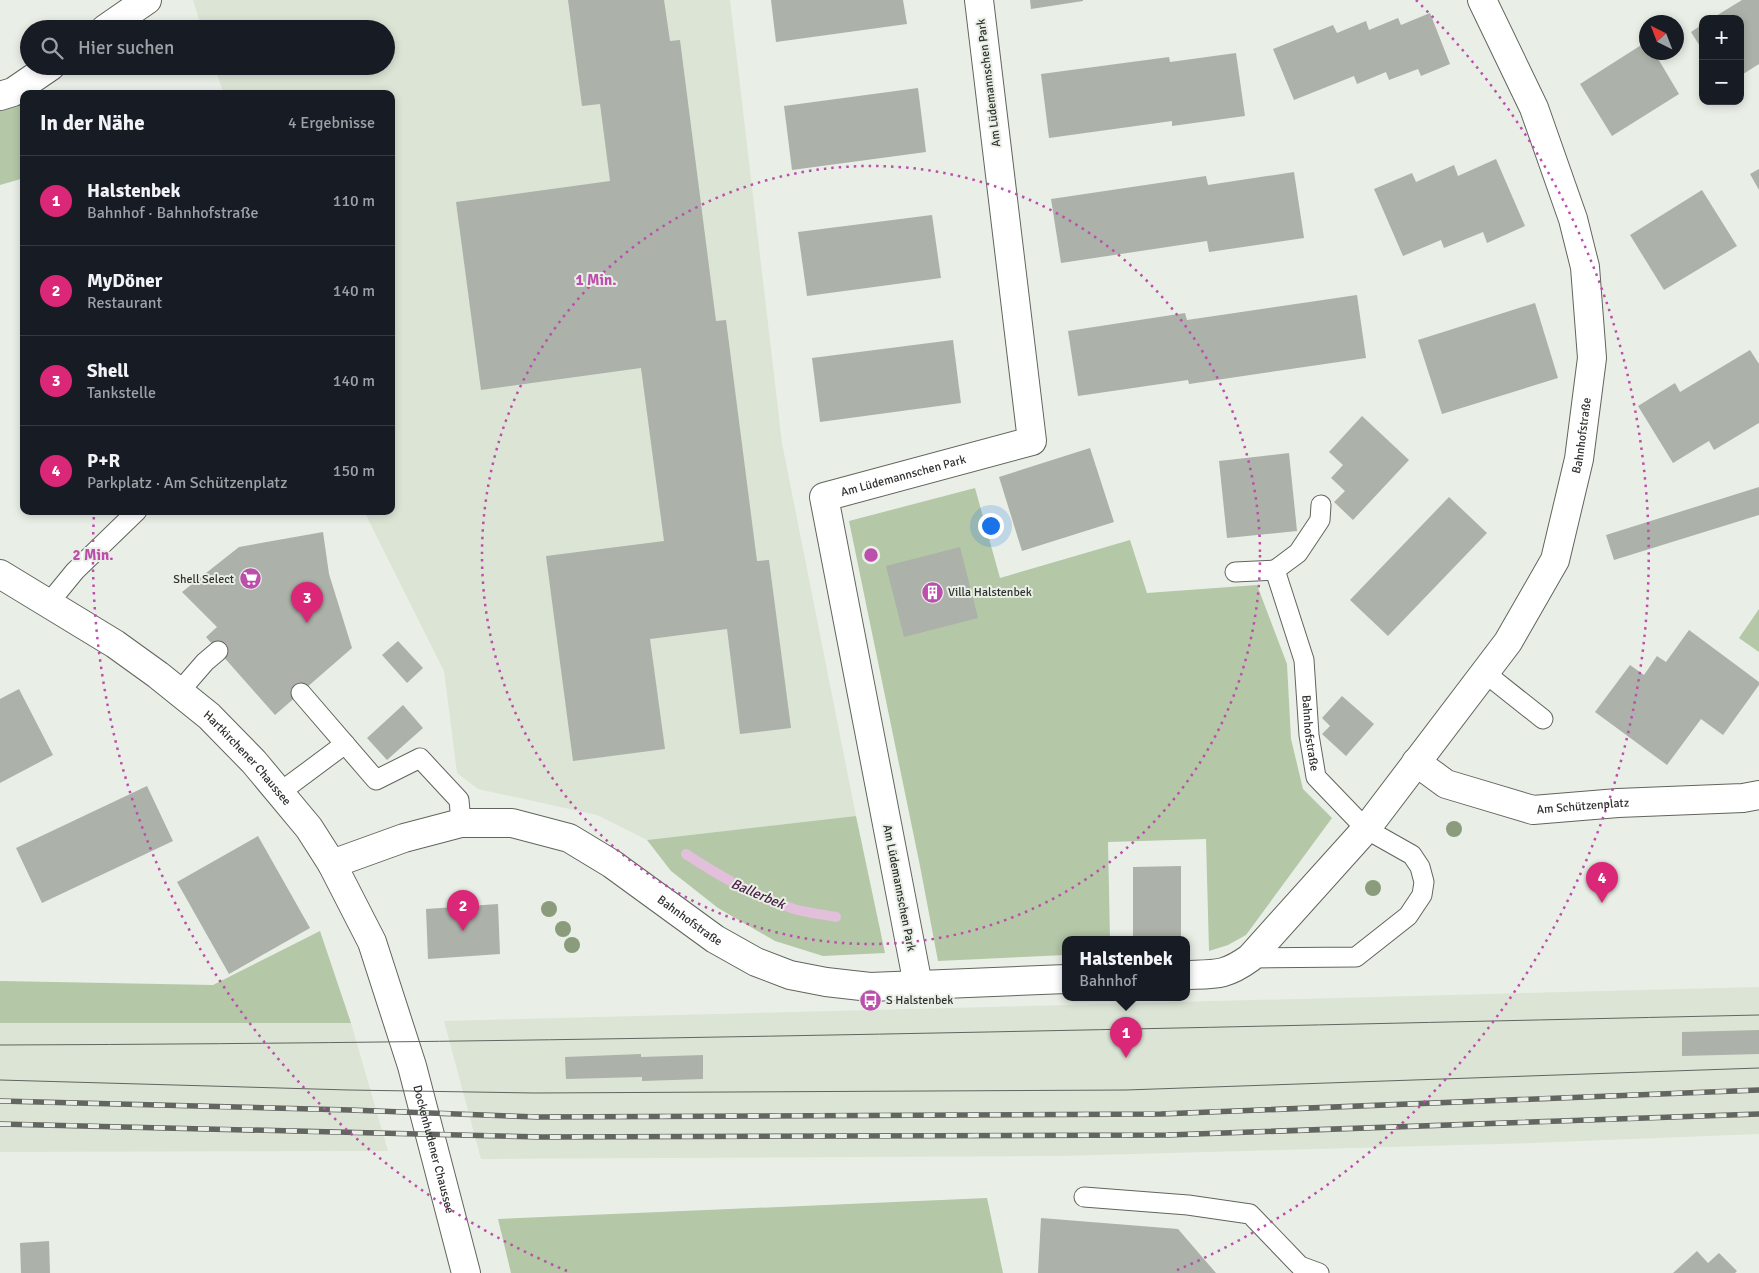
<!DOCTYPE html>
<html lang="de">
<meta charset="utf-8">
<style>
body{margin:0;font-family:Signika,sans-serif;background:#20242c;color:#f1f3f6}
.controls{position:absolute;right:15px;top:15px;display:grid;overflow:hidden;border-radius:10px;box-shadow:0 2px 8px #0003}
.controls button{width:45px;height:45px;display:grid;place-items:center;padding:0;border:0;border-bottom:1px solid #363941;background:#171b24;color:#f1f3f6;font:25px sans-serif}
.compass{position:absolute;left:1639px;top:15px;width:45px;height:45px;border-radius:50%;background:#171b24;box-shadow:0 2px 8px #0003;rotate:318deg}
.you{position:absolute;left:990px;top:525px;width:18px;height:18px;margin:-12px;border:4px solid #fff;border-radius:50%;background:#1a73e8;box-shadow:0 0 0 8px #1a73e833}
.badge{display:grid;place-items:center;width:32px;height:32px;border-radius:50%;background:#db2777;color:#fff;font-size:16px;font-weight:700}
.pin{position:absolute;translate:-50% -41px;filter:drop-shadow(0 1px 2px #0008)}
.pin::after{content:'';position:absolute;top:26px;width:18px;height:15px;background:inherit;clip-path:polygon(0 0,100% 0,50% 100%)}
.popup{position:absolute;left:1062px;top:936px;width:128px;height:65px;box-sizing:border-box;display:grid;place-content:center;border-radius:10px;background:#171b24;filter:drop-shadow(0 1px 4px #0005);font-size:16px;white-space:nowrap;color:#9ea1a6}
.popup b{font-size:19px;color:#f1f3f6}
.popup::after{content:'';position:absolute;left:50%;top:100%;margin-left:-10px;border:10px solid transparent;border-top-color:#171b24}
.list{margin:0;padding:0;list-style:none}
h2{display:flex;justify-content:space-between;align-items:center;height:65px;margin:0;padding:0 20px;font-size:21px}
h2 small{font-size:16px;font-weight:400;color:#9ea1a6}
.list li{display:grid;grid-template-columns:32px 1fr auto;gap:15px;align-items:center;box-sizing:border-box;height:90px;padding:0 20px;border-top:1px solid #363941}
.list b{display:block;font-size:19px;white-space:nowrap}
.list p{margin:0;font-size:16px;white-space:nowrap;color:#9ea1a6}
.list em{font-size:16px;font-style:normal;color:#9ea1a6}
.icon{flex:none;width:28px;height:28px;fill:none;stroke:currentColor;stroke-width:2;stroke-linecap:round;stroke-linejoin:round}
.map{position:relative;flex:none;width:1759px;height:1273px;overflow:hidden}
.search{position:absolute;background:#171b24;box-shadow:0 2px 8px #0003;left:20px;top:20px;width:375px;height:55px;display:flex;align-items:center;gap:12px;box-sizing:border-box;padding:0 18px;border-radius:28px;color:#9ea1a6;font-size:19px}
.panel{position:absolute;background:#171b24;box-shadow:0 2px 8px #0003;left:20px;top:90px;width:375px;height:425px;border-radius:10px}
.map>svg:first-child{display:block}
.built{fill:#dbe4d5}
.green{fill:#b4c7a7}
.lines{fill:none;stroke-linecap:round;stroke-linejoin:round}
.stream{stroke:#e2bfda;stroke-width:10}
.building{fill:#acb1a9}
.lane-casing{stroke:#60655d;stroke-width:21}
.street-casing{stroke:#60655d;stroke-width:30}
.secondary-casing{stroke:#60655d;stroke-width:30}
.lane{stroke:#fff;stroke-width:19}
.street{stroke:#fff;stroke-width:28}
.secondary{stroke:#fff;stroke-width:28}
.tram{stroke:#626560;stroke-width:1}
.rail-casing{stroke:#626560;stroke-width:5.5}
.rail{stroke:#e9efe6;stroke-width:4;stroke-dasharray:11;stroke-linecap:butt}
.tree{fill:#8a9c7c}
.ring{fill:none;stroke:#bc4eac;stroke-width:2.5;stroke-dasharray:2.5 5}
.labels{text-anchor:middle;dominant-baseline:central;stroke-width:4;stroke-linejoin:round;paint-order:stroke}
.street-label{font-size:12px;fill:#30322f;stroke:#e9efe6}
.poi-label{font-size:12px;fill:#30322f;stroke:#e9efe6;text-anchor:start}
.water-label{font-size:14px;font-style:italic;fill:#4b2045;stroke:#e9efe6}
.centre{fill:#bc4eac;stroke:#e9efe6;stroke-width:2.5}
.ring-label{font-size:15px;text-anchor:middle;font-weight:bold;fill:#bc4eac;stroke:#e9efe6;stroke-width:4;stroke-linejoin:round;paint-order:stroke}
</style>
<div class="map">
<svg width="1759" height="1273" viewBox="0 0 1759 1273">
<rect width="100%" height="100%" fill="#e9efe6"/>
<g class="built">
<path d="M 193,0 L 730,0 L 782,443 L 856,816 L 647,840 L 597,815 L 478,789 L 457,773 L 444,671 L 364,511 L 391,511 L 391,94 L 224,94 L 214,66 L 386,66 L 386,29 L 202,29 Z"/>
<path d="M 1759,987 L 1759,1134 L 1532,1143 L 1059,1156 L 481,1159 L 444,1021 Z"/>
<path d="M 0,1023 L 351,1023 L 388,1151 L 0,1152 Z"/>
</g>
<g class="green">
<path d="M 20,102 L 24,111 L 24,178 L 0,185 L 0,107 Z"/>
<path d="M 975,488 L 1000,578 L 1130,540 L 1147,593 L 1257,585 L 1287,664 L 1291,739 L 1303,789 L 1332,818 L 1246,935 L 1228,945 L 1209,951 L 1206,839 L 1108,842 L 1110,939 L 1066,939 L 1066,955 L 938,961 L 920,866 L 849,521 Z"/>
<path d="M 1759,609 L 1759,652 L 1739,638 Z"/>
<path d="M 856,816 L 885,953 L 823,956 L 775,941 L 718,908 L 671,871 L 647,840 Z"/>
<path d="M 320,931 L 351,1023 L 0,1023 L 0,981 L 213,985 Z"/>
<path d="M 987,1198 L 1003,1273 L 511,1273 L 498,1219 Z"/>
</g>
<g class="lines">
<path class="stream" d="M 686,854 C 721,877 754,896 794,909 C 807,913 822,914 836,917"/>
</g>
<g class="building">
<path d="M 568,0 L 664,0 L 670,41 L 680,40 L 716,321 L 726,320 L 757,561 L 769,560 L 791,728 L 740,734 L 727,629 L 650,639 L 665,749 L 573,761 L 546,556 L 664,541 L 641,368 L 481,390 L 456,202 L 610,181 L 600,104 L 582,106 Z"/>
<path d="M 771,0 L 903,0 L 907,24 L 776,42 Z"/>
<path d="M 1030,0 L 1083,0 L 1083,1 L 1031,9 Z"/>
<path d="M 1742,0 L 1759,0 L 1759,64 L 1740,76 L 1740,19 L 1711,19 Z"/>
<path d="M 1430,13 L 1450,64 L 1421,76 L 1418,69 L 1389,80 L 1386,72 L 1357,84 L 1354,76 L 1294,100 L 1273,49 L 1333,25 L 1337,33 L 1366,21 L 1369,30 L 1398,18 L 1401,25 Z"/>
<path d="M 1703,24 L 1703,51 L 1691,32 Z"/>
<path d="M 1646,42 L 1646,52 L 1654,52 L 1679,94 L 1612,136 L 1580,84 Z"/>
<path d="M 1236,53 L 1245,116 L 1172,126 L 1172,121 L 1049,138 L 1041,74 L 1169,57 L 1170,62 Z"/>
<path d="M 918,88 L 926,152 L 792,170 L 784,106 Z"/>
<path d="M 1496,159 L 1525,226 L 1487,243 L 1483,232 L 1444,248 L 1441,240 L 1403,256 L 1374,189 L 1412,173 L 1416,182 L 1454,165 L 1458,176 Z"/>
<path d="M 1759,169 L 1759,190 L 1750,174 Z"/>
<path d="M 1294,172 L 1304,238 L 1209,252 L 1207,241 L 1061,263 L 1051,199 L 1206,176 L 1208,185 Z"/>
<path d="M 1702,190 L 1737,246 L 1664,290 L 1630,235 Z"/>
<path d="M 932,215 L 941,278 L 807,296 L 798,232 Z"/>
<path d="M 1357,295 L 1366,358 L 1189,384 L 1188,380 L 1078,396 L 1068,331 L 1185,313 L 1187,320 Z"/>
<path d="M 1535,303 L 1558,378 L 1442,414 L 1418,340 Z"/>
<path d="M 953,340 L 961,403 L 820,422 L 812,358 Z"/>
<path d="M 1750,350 L 1759,364 L 1759,423 L 1714,450 L 1709,441 L 1673,463 L 1638,406 L 1675,383 L 1680,392 Z"/>
<path d="M 1362,416 L 1409,460 L 1353,520 L 1334,502 L 1345,491 L 1331,478 L 1343,465 L 1329,452 Z"/>
<path d="M 1090,448 L 1114,522 L 1022,551 L 999,477 Z"/>
<path d="M 1289,453 L 1297,531 L 1227,538 L 1219,461 Z"/>
<path d="M 1759,487 L 1759,515 L 1614,560 L 1606,535 Z"/>
<path d="M 1449,497 L 1487,533 L 1388,636 L 1350,600 Z"/>
<path d="M 323,532 L 329,574 L 352,648 L 275,715 L 206,637 L 217,627 L 182,592 L 239,547 Z"/>
<path d="M 960,547 L 978,618 L 904,637 L 886,566 Z"/>
<path d="M 1689,630 L 1759,682 L 1759,685 L 1723,735 L 1701,719 L 1667,765 L 1595,712 L 1630,665 L 1644,675 L 1657,656 L 1666,662 Z"/>
<path d="M 398,641 L 423,668 L 407,683 L 382,655 Z"/>
<path d="M 19,689 L 53,755 L 0,783 L 0,699 Z"/>
<path d="M 1342,696 L 1374,724 L 1346,756 L 1322,734 L 1330,726 L 1322,718 Z"/>
<path d="M 403,705 L 423,728 L 387,760 L 367,738 Z"/>
<path d="M 147,786 L 173,841 L 42,903 L 16,848 Z"/>
<path d="M 258,836 L 310,928 L 229,974 L 177,882 Z"/>
<path d="M 1181,866 L 1181,938 L 1133,939 L 1133,867 Z"/>
<path d="M 498,904 L 500,954 L 428,959 L 426,909 Z"/>
<path d="M 1759,1030 L 1759,1054 L 1682,1056 L 1682,1032 Z"/>
<path d="M 641,1054 L 641,1057 L 703,1055 L 703,1079 L 642,1081 L 642,1077 L 566,1079 L 565,1057 Z"/>
<path d="M 1041,1218 L 1178,1229 L 1216,1273 L 1038,1273 Z"/>
<path d="M 49,1241 L 50,1273 L 21,1273 L 20,1243 Z"/>
<path d="M 1697,1251 L 1708,1263 L 1719,1253 L 1737,1271 L 1735,1273 L 1673,1273 Z"/>
</g>
<g class="lines">
<defs>
<g id="lane">
<path d="M 1275,570 L 1298,553 L 1320,520 L 1321,505"/>
<path id="s1" d="M 1235,572 L 1275,570 L 1304,660 L 1309,735 L 1316,777 L 1366,829 L 1412,855 L 1420,867 L 1424,882 L 1422,895 L 1408,916 L 1356,957 L 1250,958"/>
<path d="M 48,604 L 75,571 L 137,511"/>
<path d="M 1485,673 L 1543,719"/>
<path d="M 179,692 L 205,662 L 218,651"/>
<path d="M 301,693 L 376,780 L 420,758 L 459,800 L 461,823"/>
<path d="M 279,793 L 345,744"/>
<path d="M 1084,1197 L 1188,1205 L 1250,1214 L 1300,1266 L 1319,1273"/>
</g>
<g id="street">
<path d="M 105,29 L 147,0"/>
<path d="M 0,96 L 13,92 L 51,66"/>
<path id="s2" d="M 1416,762 L 1446,784 L 1533,810 L 1618,803 L 1743,798 L 1759,795"/>
<path id="s3" d="M 332,864 L 404,838 L 461,823 L 512,823 L 569,838 L 612,864 L 715,939 L 756,962 L 790,975 L 826,982 L 870,987 L 1066,979"/>
<path id="s4" d="M 1186,975 C 1216,974 1225,976 1250,958 L 1366,829 L 1508,642 L 1555,560 L 1579,459 L 1592,358 L 1585,267 L 1573,219 L 1534,108 L 1482,0"/>
<path id="s5" d="M 918,985 L 824,497 L 1032,441 L 979,0"/>
</g>
<g id="secondary">
<path id="s6" d="M 0,574 L 115,644 L 158,675 L 209,716 L 254,762 L 309,828 L 332,864 L 372,942 L 412,1066 L 466,1273"/>
</g>
</defs>
<use href="#lane" class="lane-casing"/>
<use href="#street" class="street-casing"/>
<use href="#secondary" class="secondary-casing"/>
<use href="#lane" class="lane"/>
<use href="#street" class="street"/>
<use href="#secondary" class="secondary"/>
<g class="tram">
<path d="M 0,1045 C 586,1043 1173,1028 1759,1015"/>
<path d="M 0,1080 L 349,1090 L 534,1093 L 1126,1090 L 1759,1068"/>
</g>
<defs>
<g id="rail">
<path d="M 0,1101 L 350,1110 L 538,1117 L 1161,1114 L 1759,1090"/>
<path d="M 0,1124 L 542,1137 L 1168,1135 L 1759,1114"/>
</g>
</defs>
<use href="#rail" class="rail-casing"/>
<use href="#rail" class="rail"/>
</g>
<g class="tree">
<circle cx="1454" cy="829" r="8"/>
<circle cx="1373" cy="888" r="8"/>
<circle cx="549" cy="909" r="8"/>
<circle cx="563" cy="929" r="8"/>
<circle cx="572" cy="945" r="8"/>
</g>
<g class="ring">
<circle cx="871" cy="555" r="389"/>
<path d="M567 1271A778 778 0 0 1 94 514M1416 0A778 778 0 0 1 1175 1271"/>
</g>
<defs>
<symbol id="supermarket-disc" viewBox="-11 -11 22 22"><circle r="9.5" fill="#bc4eac" stroke="#e9efe6"/><path d="M-6-5.5h2.5l.6 2H6L4.5 2H-2.5L-4.4-4H-6ZM-1.5 3.2a1.3 1.3 0 1 0 .1 0ZM3 3.2a1.3 1.3 0 1 0 .1 0Z" fill="#fff"/></symbol>
<symbol id="building-disc" viewBox="-11 -11 22 22"><circle r="9.5" fill="#bc4eac" stroke="#e9efe6"/><path d="M-4-6H4V6H1V3H-1V6H-4ZM-2.5-4.3h1.7v1.8h-1.7ZM.8-4.3h1.7v1.8H.8ZM-2.5-1h1.7V.8h-1.7ZM.8-1h1.7V.8H.8Z" fill="#fff"/></symbol>
<symbol id="bus-disc" viewBox="-11 -11 22 22"><circle r="9.5" fill="#bc4eac" stroke="#e9efe6"/><path d="M-5-6H5V4H4V6H2V4H-2V6H-4V4H-5ZM-3.5-4V0h7V-4ZM-3.5 1.2v1.5H-2V1.2ZM2 1.2v1.5H3.5V1.2Z" fill="#fff"/></symbol>
</defs>
<g fill-rule="evenodd">
<use href="#supermarket-disc" x="238" y="566" width="25" height="25"/>
<use href="#building-disc" x="920" y="580" width="25" height="25"/>
<use href="#bus-disc" x="858" y="988" width="25" height="25"/>
</g>
<g class="labels">
<g class="street-label">
<text transform="translate(989 83) rotate(-97)">Am Lüdemannschen Park</text>
<text stroke="none"><textPath href="#s4" startOffset="698">Bahnhofstraße</textPath></text>
<text stroke="none"><textPath href="#s5" startOffset="579">Am Lüdemannschen Park</textPath></text>
<text stroke="none"><textPath href="#s1" startOffset="208">Bahnhofstraße</textPath></text>
<text stroke="none"><textPath href="#s6" startOffset="310">Hartkirchener Chaussee</textPath></text>
<text stroke="none"><textPath href="#s2" startOffset="178">Am Schützenplatz</textPath></text>
<text transform="translate(899 888) rotate(79)">Am Lüdemannschen Park</text>
<text stroke="none"><textPath href="#s3" startOffset="392">Bahnhofstraße</textPath></text>
<text stroke="none"><textPath href="#s6" startOffset="750">Dockenhudener Chaussee</textPath></text>
</g>
<g class="poi-label">
<text x="234" y="579" text-anchor="end">Shell Select</text>
<text x="948" y="592">Villa Halstenbek</text>
<text x="886" y="1000">S Halstenbek</text>
</g>
<g class="water-label">
<text transform="translate(758 894) rotate(23)">Ballerbek</text>
</g>
</g>
<circle cx="871" cy="555" r="8" class="centre"/>
<g class="ring-label">
<text x="596" y="285">1 Min.</text>
<text x="93" y="560">2 Min.</text>
</g>
</svg>
<div class="controls">
<button>+</button>
<button>−</button>
</div>
<svg class="compass" viewBox="-18 -18 36 36"><path d="M0-13l5 13h-10z" fill="#e53935"/><path d="M0 13l5-13h-10z" fill="#9ea1a6"/></svg>
<div class="you"></div>
<div class="pin badge" style="left:1126px;top:1058px">1</div>
<div class="popup"><b>Halstenbek</b>Bahnhof</div>
<div class="pin badge" style="left:463px;top:931px">2</div>
<div class="pin badge" style="left:307px;top:623px">3</div>
<div class="pin badge" style="left:1602px;top:903px">4</div>
<div class="search"><svg class="icon" aria-label="search" viewBox="0 0 24 24"><circle cx="10" cy="10" r="6"/><path d="M15 15l6 6"/></svg>Hier suchen</div>
<section class="panel">
<h2>In der Nähe<small>4 Ergebnisse</small></h2>
<ul class="list">
<li><span class="badge">1</span><div><b>Halstenbek</b><p>Bahnhof · Bahnhofstraße</p></div><em>110 m</em></li>
<li><span class="badge">2</span><div><b>MyDöner</b><p>Restaurant</p></div><em>140 m</em></li>
<li><span class="badge">3</span><div><b>Shell</b><p>Tankstelle</p></div><em>140 m</em></li>
<li><span class="badge">4</span><div><b>P+R</b><p>Parkplatz · Am Schützenplatz</p></div><em>150 m</em></li>
</ul>
</section>
</div>
